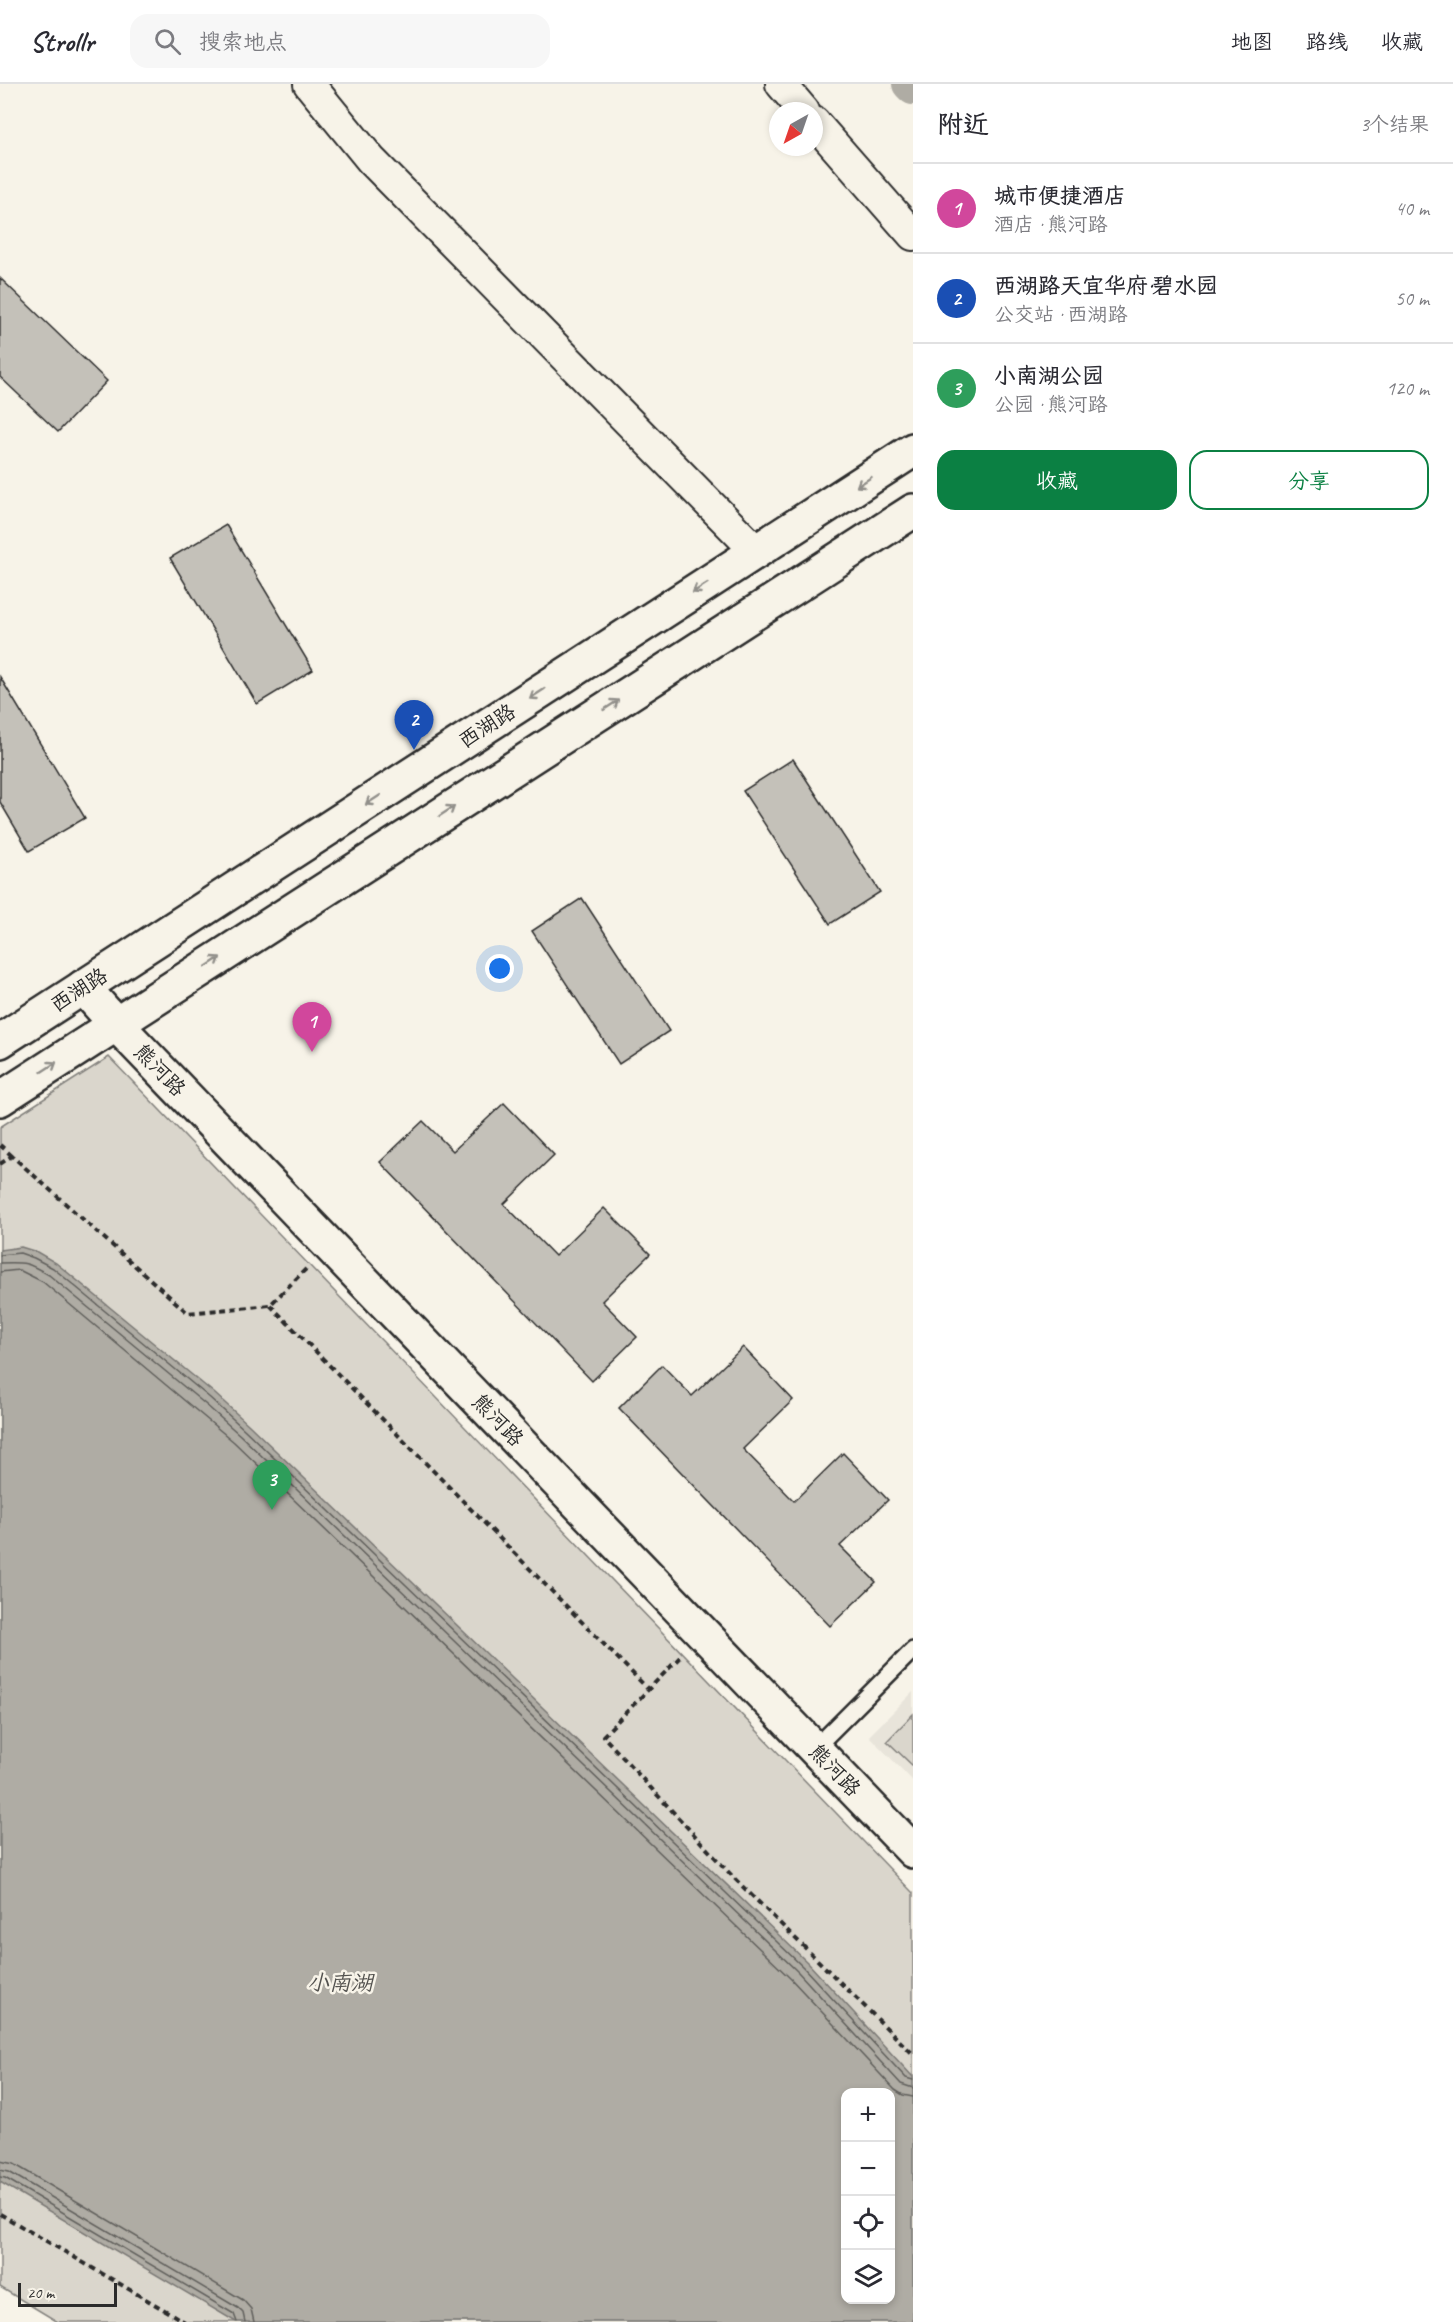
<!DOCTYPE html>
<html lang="zh">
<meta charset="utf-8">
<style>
body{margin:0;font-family:Caveat,"LXGW WenKai TC",sans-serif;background:#f7f7f7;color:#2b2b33}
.controls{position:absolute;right:18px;bottom:18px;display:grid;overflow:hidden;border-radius:12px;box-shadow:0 3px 9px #0003}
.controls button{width:54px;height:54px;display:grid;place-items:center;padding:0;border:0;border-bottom:2px solid #e1e1e2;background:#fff;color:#2b2b33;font:30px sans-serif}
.compass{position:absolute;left:769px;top:18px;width:54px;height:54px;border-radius:50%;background:#fff;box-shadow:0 3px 9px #0003;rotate:220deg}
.scale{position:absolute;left:18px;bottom:15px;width:99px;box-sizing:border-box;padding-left:6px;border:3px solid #2b2b2b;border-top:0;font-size:16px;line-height:21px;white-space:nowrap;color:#2b2b2b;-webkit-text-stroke:4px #f7f3e8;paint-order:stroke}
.you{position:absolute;left:500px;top:885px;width:21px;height:21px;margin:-15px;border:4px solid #fff;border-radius:50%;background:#1a73e8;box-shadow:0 0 0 9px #1a73e833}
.badge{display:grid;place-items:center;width:39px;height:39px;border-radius:50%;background:#0b8043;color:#fff;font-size:20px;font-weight:700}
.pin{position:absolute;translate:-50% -50px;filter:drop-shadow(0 2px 3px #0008)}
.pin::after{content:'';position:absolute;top:32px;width:21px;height:18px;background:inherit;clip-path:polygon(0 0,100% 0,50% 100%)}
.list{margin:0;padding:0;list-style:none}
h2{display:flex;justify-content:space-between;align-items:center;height:78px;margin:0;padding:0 24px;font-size:26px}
h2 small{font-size:20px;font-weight:400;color:#7c7c81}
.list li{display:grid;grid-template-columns:39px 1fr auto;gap:18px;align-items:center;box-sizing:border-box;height:90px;padding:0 24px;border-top:2px solid #e1e1e2}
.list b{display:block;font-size:22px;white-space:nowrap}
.list p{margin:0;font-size:20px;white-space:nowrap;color:#7c7c81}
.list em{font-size:20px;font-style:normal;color:#7c7c81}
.actions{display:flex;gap:12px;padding:18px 24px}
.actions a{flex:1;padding:14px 0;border:2px solid #0b8043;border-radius:18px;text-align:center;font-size:21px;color:#0b8043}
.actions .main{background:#0b8043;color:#fff}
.icon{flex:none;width:33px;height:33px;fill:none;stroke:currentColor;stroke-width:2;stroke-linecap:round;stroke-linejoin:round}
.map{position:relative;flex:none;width:913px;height:2238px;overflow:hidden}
header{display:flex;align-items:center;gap:36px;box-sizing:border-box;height:84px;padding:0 30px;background:#fff;border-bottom:2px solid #e1e1e2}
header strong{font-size:28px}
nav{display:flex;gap:33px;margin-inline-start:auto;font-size:21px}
.search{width:420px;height:54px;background:#f7f7f7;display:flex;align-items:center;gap:15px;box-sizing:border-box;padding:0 21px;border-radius:18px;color:#7c7c81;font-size:22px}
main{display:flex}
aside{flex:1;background:#fff}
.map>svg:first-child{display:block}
.built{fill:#e8e4da}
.green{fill:#dad6cc;stroke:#82807c;stroke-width:1.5;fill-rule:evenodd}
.water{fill:#afaca4;stroke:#7a7874;stroke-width:1.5;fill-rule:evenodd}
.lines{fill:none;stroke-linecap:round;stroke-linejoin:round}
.shore{stroke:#605f5b;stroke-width:1.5}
.canal{stroke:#afaca4;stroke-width:34}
.building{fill:#c4c1b9;stroke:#2b2b2b;stroke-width:1.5}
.lane-casing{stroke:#2b2b2b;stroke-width:20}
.street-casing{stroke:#2b2b2b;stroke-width:34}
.secondary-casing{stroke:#2b2b2b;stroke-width:38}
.path{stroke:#2b2b2b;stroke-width:4;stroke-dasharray:6 4.5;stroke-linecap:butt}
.lane{stroke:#f7f3e8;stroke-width:15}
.street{stroke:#f7f3e8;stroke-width:30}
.secondary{stroke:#f7f3e8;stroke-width:33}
.oneway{stroke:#918f8a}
.labels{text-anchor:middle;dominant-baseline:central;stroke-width:5;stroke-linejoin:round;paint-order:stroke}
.street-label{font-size:21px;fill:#2b2b2b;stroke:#f7f3e8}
.water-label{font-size:22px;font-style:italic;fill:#53524f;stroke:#f7f3e8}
</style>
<header>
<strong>Strollr</strong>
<div class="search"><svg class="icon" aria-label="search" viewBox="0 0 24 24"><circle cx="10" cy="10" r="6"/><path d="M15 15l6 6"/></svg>搜索地点</div>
<nav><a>地图</a><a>路线</a><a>收藏</a></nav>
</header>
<main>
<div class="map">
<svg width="913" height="2238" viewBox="0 0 913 2238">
<rect width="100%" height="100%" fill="#f7f3e8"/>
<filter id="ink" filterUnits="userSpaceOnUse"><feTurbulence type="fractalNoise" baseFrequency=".0167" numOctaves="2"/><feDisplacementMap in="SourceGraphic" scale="12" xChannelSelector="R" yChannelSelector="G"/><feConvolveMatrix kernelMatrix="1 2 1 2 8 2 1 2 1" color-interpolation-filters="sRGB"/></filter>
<g filter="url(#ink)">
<path class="built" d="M 913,1608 L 913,1697 L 869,1652 Z"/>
<g class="green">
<path d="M 109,973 L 913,1809 L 913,2238 L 58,2238 L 0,2203 L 0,1043 ZM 846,2008 L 890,2008 L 890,2216 L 846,2216 Z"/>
<path d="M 913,1630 L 913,1682 L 887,1657 Z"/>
</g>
<path class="water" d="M 21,1163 L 37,1168 L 56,1179 L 214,1309 L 249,1341 L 808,1879 L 913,1993 L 913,2238 L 236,2238 L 0,2098 L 0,1166 ZM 846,2008 L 890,2008 L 890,2216 L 846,2216 Z"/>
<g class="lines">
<g class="shore">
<path d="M 0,1171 L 20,1169 L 34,1174 L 53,1184 L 210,1314 L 245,1346 L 803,1883 L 906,1994 L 913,1996"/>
<path d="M 0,1179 C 25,1178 27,1178 49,1191 L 205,1320 L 240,1351 L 798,1888 L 901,2000 L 913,2004"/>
<path d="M 0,1188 L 19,1186 L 43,1198 L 234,1358 L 791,1895 L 895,2006 L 903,2011 L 913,2013"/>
<path d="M 0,2077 L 14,2080 L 243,2216 L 251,2225 L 254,2238"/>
<path d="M 0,2086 L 9,2088 L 238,2224 L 243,2229 L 245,2238"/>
<path d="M 0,2093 L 5,2094 L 234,2230 L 237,2238"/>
</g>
<path class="canal" d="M 909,0 L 913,4"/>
</g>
<g class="building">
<path d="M 0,194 L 107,297 L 58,348 L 0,293 Z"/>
<path d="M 226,441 L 313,586 L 257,620 L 170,474 Z"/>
<path d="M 0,593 L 85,734 L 29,767 L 0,718 Z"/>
<path d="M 793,675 L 880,808 L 830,840 L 743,707 Z"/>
<path d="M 582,814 L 669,947 L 619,980 L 532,847 Z"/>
<path d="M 504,1019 L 554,1071 L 504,1120 L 555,1172 L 604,1124 L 650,1170 L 602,1217 L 637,1253 L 592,1297 L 380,1078 L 423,1037 L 453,1067 Z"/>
<path d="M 743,1263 L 793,1316 L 743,1365 L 794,1417 L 843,1369 L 888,1416 L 840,1462 L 876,1498 L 830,1542 L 619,1324 L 662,1281 L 692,1312 Z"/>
</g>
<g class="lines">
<defs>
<path id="lane" d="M 814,1665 L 913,1566"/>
<g id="street">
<path d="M 309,0 L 371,76 L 757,468"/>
<path d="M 781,0 L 804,27"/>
<path d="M 814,38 L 913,151"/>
</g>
<g id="secondary">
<path d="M 83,903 L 116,940 L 913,1767"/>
<path d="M 0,957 L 913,366"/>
<path d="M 0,1015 L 913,427"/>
</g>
</defs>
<use href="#lane" class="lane-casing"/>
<use href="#street" class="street-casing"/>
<use href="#secondary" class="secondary-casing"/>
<g class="path">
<path d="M 0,1061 L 12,1072"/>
<path d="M 0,1080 L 12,1072 L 188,1229 L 270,1221 L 306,1185"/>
<path d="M 270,1221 L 648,1605"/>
<path d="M 680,1573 L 603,1652 L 734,1794 L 913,1970"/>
<path d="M 0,2130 L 185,2238"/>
</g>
<use href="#lane" class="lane"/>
<use href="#street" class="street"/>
<use href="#secondary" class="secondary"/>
</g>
<defs><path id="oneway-shaft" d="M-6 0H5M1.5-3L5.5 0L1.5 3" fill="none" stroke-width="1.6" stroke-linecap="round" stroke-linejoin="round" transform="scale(1.5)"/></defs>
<g class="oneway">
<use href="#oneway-shaft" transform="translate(864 398) rotate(147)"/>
<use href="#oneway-shaft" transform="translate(700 504) rotate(147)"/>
<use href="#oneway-shaft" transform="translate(537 610) rotate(147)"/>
<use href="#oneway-shaft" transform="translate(611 621) rotate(-33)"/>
<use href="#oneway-shaft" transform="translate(373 716) rotate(147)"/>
<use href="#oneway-shaft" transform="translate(447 727) rotate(-33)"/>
<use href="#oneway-shaft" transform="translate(213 878) rotate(-33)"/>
<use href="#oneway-shaft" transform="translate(49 983) rotate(-33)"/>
</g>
</g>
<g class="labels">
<g class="street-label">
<text transform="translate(487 642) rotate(-33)">西湖路</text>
<text transform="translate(79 906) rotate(-33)">西湖路</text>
<text transform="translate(160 986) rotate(46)">熊河路</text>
<text transform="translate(498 1336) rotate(46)">熊河路</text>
<text transform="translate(835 1686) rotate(46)">熊河路</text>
</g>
<g class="water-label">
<text x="340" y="1899">小南湖</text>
</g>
</g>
</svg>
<div class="controls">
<button>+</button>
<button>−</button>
<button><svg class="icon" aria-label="locate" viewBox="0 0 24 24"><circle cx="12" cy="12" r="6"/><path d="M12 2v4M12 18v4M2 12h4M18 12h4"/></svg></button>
<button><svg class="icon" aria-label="layers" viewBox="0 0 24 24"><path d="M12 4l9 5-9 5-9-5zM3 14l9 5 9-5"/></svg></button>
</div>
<svg class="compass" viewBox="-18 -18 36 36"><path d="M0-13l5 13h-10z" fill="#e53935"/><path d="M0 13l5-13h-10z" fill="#7c7c81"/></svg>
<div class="scale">20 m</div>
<div class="you"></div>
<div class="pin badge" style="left:312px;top:968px;background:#d1479c">1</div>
<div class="pin badge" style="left:414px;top:666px;background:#1a4fb4">2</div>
<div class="pin badge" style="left:272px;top:1426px;background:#2e9e5b">3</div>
</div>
<aside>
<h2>附近<small>3个结果</small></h2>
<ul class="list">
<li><span class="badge" style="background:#d1479c">1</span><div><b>城市便捷酒店</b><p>酒店 · 熊河路</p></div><em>40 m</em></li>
<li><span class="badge" style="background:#1a4fb4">2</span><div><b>西湖路天宜华府·碧水园</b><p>公交站 · 西湖路</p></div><em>50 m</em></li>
<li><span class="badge" style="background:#2e9e5b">3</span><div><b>小南湖公园</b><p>公园 · 熊河路</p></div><em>120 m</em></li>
</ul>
<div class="actions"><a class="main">收藏</a><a>分享</a></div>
</aside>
</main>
